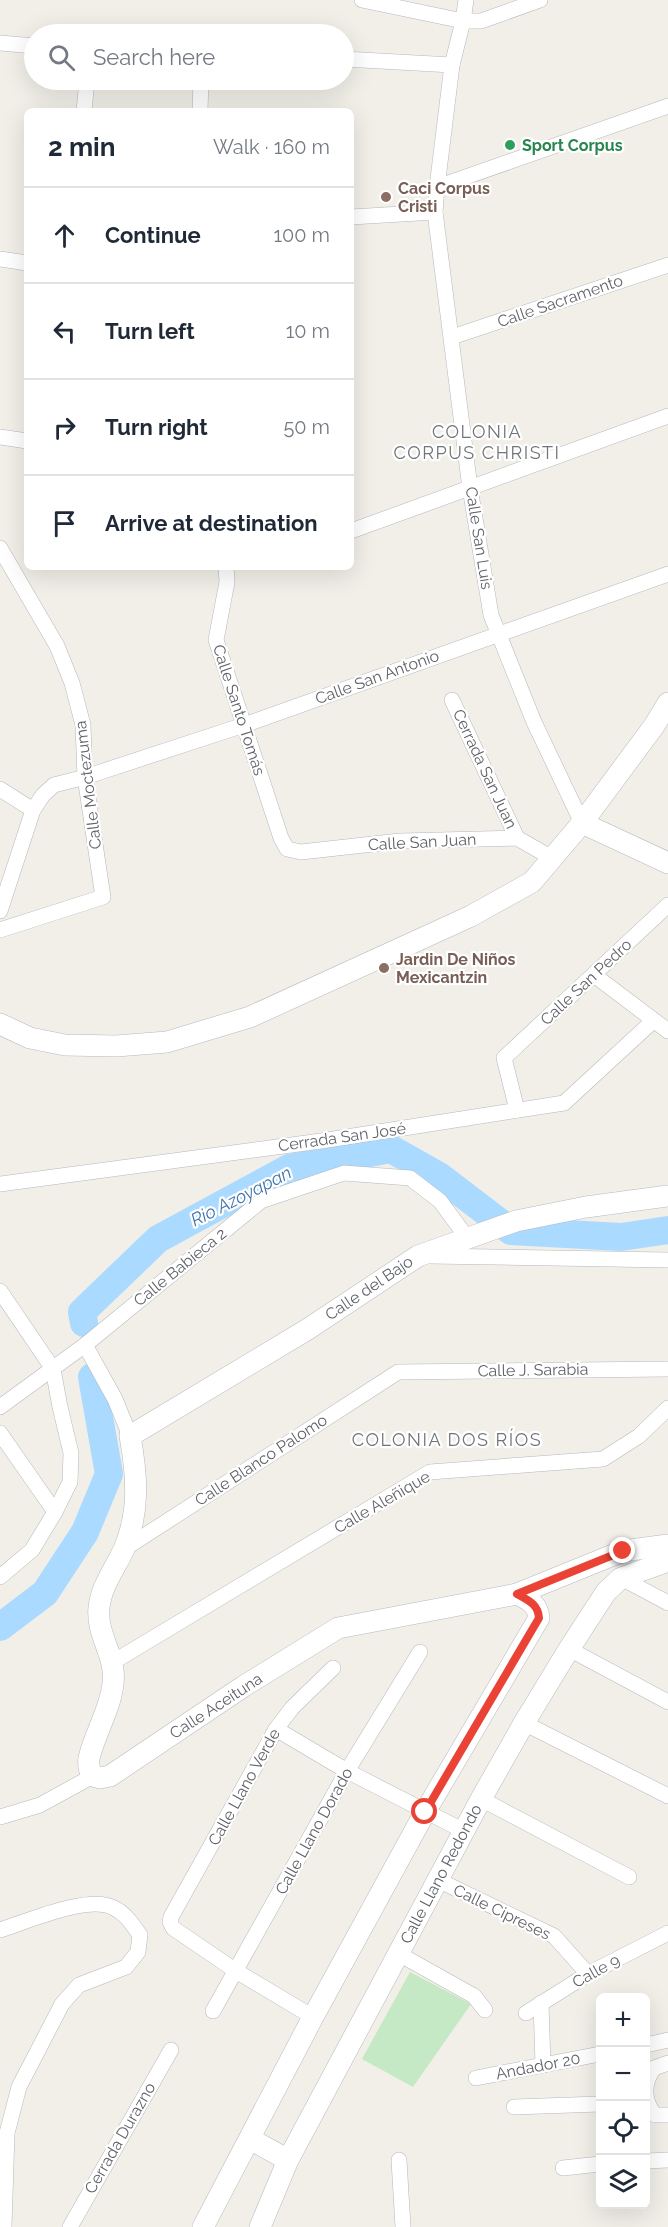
<!DOCTYPE html>
<meta charset="utf-8">
<style>
body{margin:0;font-family:Raleway,sans-serif;background:#f6f6f7;color:#1f2937}
.controls{position:absolute;right:18px;bottom:18px;display:grid;overflow:hidden;border-radius:9px;box-shadow:0 6px 24px #0002}
.controls button{width:54px;height:54px;display:grid;place-items:center;padding:0;border:0;border-bottom:2px solid #e0e1e3;background:#fff;color:#1f2937;font:30px sans-serif}
.stop{position:absolute;width:18px;height:18px;margin:-14px;border:4px solid #ea4335;border-radius:50%;background:#fff}
.stop.end{background:#ea4335;border-color:#fff;box-shadow:0 2px 6px #0008}
.list{margin:0;padding:0;list-style:none}
h2{display:flex;justify-content:space-between;align-items:center;height:78px;margin:0;padding:0 24px;font-size:26px}
h2 small{font-size:20px;font-weight:400;color:#747a83}
.list li{display:grid;grid-template-columns:39px 1fr auto;gap:18px;align-items:center;box-sizing:border-box;height:96px;padding:0 24px;border-top:2px solid #e0e1e3}
.list b{display:block;font-size:22px;white-space:nowrap}
.list em{font-size:20px;font-style:normal;color:#747a83}
.icon{flex:none;width:33px;height:33px;fill:none;stroke:currentColor;stroke-width:2;stroke-linecap:round;stroke-linejoin:round}
.map{position:relative;flex:none;width:668px;height:2227px;overflow:hidden}
.search{position:absolute;background:#fff;box-shadow:0 6px 24px #0002;left:24px;top:24px;width:330px;height:66px;display:flex;align-items:center;gap:15px;box-sizing:border-box;padding:0 21px;border-radius:33px;color:#747a83;font-size:22px}
.panel{position:absolute;background:#fff;box-shadow:0 6px 24px #0002;left:24px;top:108px;width:330px;height:462px;border-radius:9px}
.map>svg:first-child{display:block}
.green{fill:#c5e8c5}
.lines{fill:none;stroke-linecap:round;stroke-linejoin:round}
.river{stroke:#aadaff;stroke-width:28}
.street-casing{stroke:#b5b8bc;stroke-width:16}
.secondary-casing{stroke:#b6babf;stroke-width:22}
.street{stroke:#fff;stroke-width:15}
.secondary{stroke:#fff;stroke-width:21}
.route{stroke:#ea4335;stroke-width:8}
.leisure-dot{fill:#2e9e5b;stroke:#fff;stroke-width:2}
.education-dot{fill:#8d6e63;stroke:#fff;stroke-width:2}
.labels{text-anchor:middle;dominant-baseline:central;stroke-width:4.5;stroke-linejoin:round;paint-order:stroke}
.leisure-label{font-size:16px;font-weight:bold;fill:#27864d;stroke:#fff;text-anchor:start}
.education-label{font-size:16px;font-weight:bold;fill:#785e54;stroke:#fff;text-anchor:start}
.street-label{font-size:16px;fill:#5f6368;stroke:#fff}
.neighbourhood-label{font-size:18px;letter-spacing:1.5px;fill:#70757a;stroke:#fff}
.water-label{font-size:18px;font-style:italic;fill:#4174aa;stroke:#fff}
</style>
<div class="map">
<svg width="668" height="2227" viewBox="0 0 668 2227">
<rect width="100%" height="100%" fill="#f1efe8"/>
<path class="green" d="M 410,1972 L 471,2004 L 413,2087 L 362,2059 Z"/>
<g class="lines">
<g class="river">
<path d="M 84,1323 L 82,1312 L 158,1239 L 289,1168 L 391,1149 L 439,1176 L 511,1231 L 621,1237 L 668,1230"/>
<path d="M 0,1627 L 45,1593 L 85,1532 L 109,1474 L 92,1377"/>
</g>
<defs>
<g id="street">
<path d="M 362,0 L 463,21 L 481,21 L 540,0"/>
<path d="M 466,0 L 463,21 L 452,65 L 437,187 L 435,212 L 470,488 L 491,615 L 534,722 L 582,823"/>
<path d="M 0,43 L 34,46"/>
<path d="M 344,59 L 452,65"/>
<path d="M 84,111 L 87,80"/>
<path d="M 200,111 L 201,80"/>
<path d="M 437,187 L 668,106"/>
<path d="M 351,217 L 435,212"/>
<path d="M 0,259 L 27,263"/>
<path d="M 452,337 L 668,265"/>
<path d="M 0,437 L 27,441"/>
<path d="M 351,531 L 668,416"/>
<path d="M 0,548 L 57,646 L 72,683 L 83,725 L 85,777 L 103,897 L 0,930"/>
<path d="M 226,567 L 227,582 L 216,640 L 281,838 L 287,849 L 301,852 L 400,841 L 517,838 L 552,858"/>
<path d="M 452,700 L 517,838"/>
<path d="M 0,789 L 33,810"/>
<path d="M 0,911 L 33,810 L 43,795 L 54,785 L 85,777 L 244,725 L 668,574"/>
<path d="M 594,975 L 668,1031"/>
<path d="M 517,1110 L 504,1058 L 668,905"/>
<path d="M 0,1184 L 321,1141 L 564,1103 L 653,1021"/>
<path d="M 430,1256 L 668,1260"/>
<path d="M 0,1291 L 53,1369 L 60,1407 L 71,1453 L 70,1482 L 55,1512 L 32,1550 L 0,1577"/>
<path d="M 85,1345 L 115,1399 L 130,1436"/>
<path d="M 0,1407 L 85,1345 L 261,1201 L 344,1173 L 410,1178 L 440,1201 L 468,1239"/>
<path d="M 0,1433 L 55,1512"/>
<path d="M 124,1549 L 398,1372 L 668,1369"/>
<path d="M 621,1578 L 668,1603"/>
<path d="M 569,1649 L 668,1702"/>
<path d="M 113,1662 L 430,1472 L 603,1459 L 639,1436 L 668,1408"/>
<path d="M 524,1723 L 668,1796"/>
<path d="M 276,1729 L 347,1771 L 464,1831"/>
<path d="M 481,1799 L 629,1877"/>
<path d="M 0,1817 L 40,1805 L 93,1776"/>
<path d="M 438,1880 L 554,1936 L 588,1974"/>
<path d="M 0,1930 C 26,1922 89,1894 114,1908 C 126,1914 132,1924 140,1935 L 138,1952 L 126,1967 L 79,1985 L 62,2004 L 19,2087 L 7,2133 L 4,2227"/>
<path d="M 399,1954 L 474,1996 L 485,2010"/>
<path d="M 541,2003 L 543,2065"/>
<path d="M 213,2011 L 347,1771 L 420,1652"/>
<path d="M 526,2013 L 588,1974 L 668,1933"/>
<path d="M 313,2017 L 236,1971 L 173,1928 L 170,1922 L 171,1917 L 276,1729 L 292,1708 L 333,1668"/>
<path d="M 646,2045 L 668,2040"/>
<path d="M 668,2063 L 654,2068 C 643,2083 643,2101 655,2115 L 668,2115"/>
<path d="M 476,2078 L 600,2054"/>
<path d="M 514,2107 L 600,2104"/>
<path d="M 399,2160 L 403,2227"/>
<path d="M 646,2161 L 668,2160"/>
<path d="M 563,2168 L 600,2164"/>
<path d="M 70,2227 L 171,2050"/>
</g>
<g id="secondary">
<path d="M 582,823 L 668,863"/>
<path d="M 0,1024 L 30,1038 L 65,1045 L 116,1046 L 167,1042 L 250,1017 L 471,916 L 532,882 L 582,823 L 654,726 L 668,703"/>
<path d="M 668,1196 L 586,1207 L 516,1221 L 418,1256 L 308,1329 L 130,1436 C 137,1475 140,1512 124,1549 C 115,1569 101,1586 99,1608 C 96,1635 117,1657 113,1684 C 110,1710 95,1733 89,1758 C 88,1765 89,1771 93,1776 L 100,1778 L 110,1776 L 244,1686 L 338,1628 L 517,1594 L 623,1551 L 668,1545"/>
<path d="M 250,2139 L 288,2160"/>
<path d="M 203,2227 L 313,2017 L 425,1812 L 539,1618 C 538,1604 529,1600 517,1594"/>
<path d="M 260,2227 L 288,2160 L 481,1799 L 524,1723 L 569,1649 L 606,1592 L 621,1578 L 668,1561"/>
</g>
</defs>
<use href="#street" class="street-casing"/>
<use href="#secondary" class="secondary-casing"/>
<use href="#street" class="street"/>
<use href="#secondary" class="secondary"/>
</g>
<g class="lines">
<path class="route" d="M 425,1812 L 539,1618 C 538,1604 529,1601 517,1594 L 623,1551"/>
</g>
<circle class="leisure-dot" cx="510" cy="145" r="6"/>
<g class="education-dot">
<circle cx="386" cy="197" r="6"/>
<circle cx="384" cy="968" r="6"/>
</g>
<g class="labels">
<g class="leisure-label">
<text x="522" y="145">Sport Corpus</text>
</g>
<g class="education-label">
<text x="398" y="188">Caci Corpus<tspan x="398" dy="18">Cristi</tspan></text>
<text x="396" y="959">Jardin De Niños<tspan x="396" dy="18">Mexicantzin</tspan></text>
</g>
<g class="street-label">
<text transform="translate(560 301) rotate(-19)">Calle Sacramento</text>
<text transform="translate(479 538) rotate(81)">Calle San Luis</text>
<text transform="translate(377 677) rotate(-20)">Calle San Antonio</text>
<text transform="translate(239 710) rotate(72)">Calle Santo Tomás</text>
<text transform="translate(485 769) rotate(65)">Cerrada San Juan</text>
<text transform="translate(88 785) rotate(-97)">Calle Moctezuma</text>
<text transform="translate(422 842) rotate(-3)">Calle San Juan</text>
<text transform="translate(586 982) rotate(-43)">Calle San Pedro</text>
<text transform="translate(342 1137) rotate(-8)">Cerrada San José</text>
<text transform="translate(180 1267) rotate(-39)">Calle Babieca 2</text>
<text transform="translate(369 1288) rotate(-34)">Calle del Bajo</text>
<text transform="translate(533 1370) rotate(-1)">Calle J. Sarabia</text>
<text transform="translate(261 1460) rotate(-33)">Calle Blanco Palomo</text>
<text transform="translate(382 1502) rotate(-30)">Calle Aleñique</text>
<text transform="translate(216 1706) rotate(-33)">Calle Aceituna</text>
<text transform="translate(244 1787) rotate(-61)">Calle Llano Verde</text>
<text transform="translate(314 1831) rotate(-61)">Calle Llano Dorado</text>
<text transform="translate(441 1874) rotate(-62)">Calle Llano Redondo</text>
<text transform="translate(502 1912) rotate(26)">Calle Cipreses</text>
<text transform="translate(596 1971) rotate(-29)">Calle 9</text>
<text transform="translate(538 2066) rotate(-11)">Andador 20</text>
<text transform="translate(120 2138) rotate(-60)">Cerrada Durazno</text>
</g>
<g class="neighbourhood-label">
<text x="477" y="431">COLONIA<tspan x="477" dy="21">CORPUS CHRISTI</tspan></text>
<text x="447" y="1439">COLONIA DOS RÍOS</text>
</g>
<g class="water-label">
<text transform="translate(241 1196) rotate(-27)">Rio Azoyapan</text>
</g>
</g>
</svg>
<div class="controls">
<button>+</button>
<button>−</button>
<button><svg class="icon" aria-label="locate" viewBox="0 0 24 24"><circle cx="12" cy="12" r="6"/><path d="M12 2v4M12 18v4M2 12h4M18 12h4"/></svg></button>
<button><svg class="icon" aria-label="layers" viewBox="0 0 24 24"><path d="M12 4l9 5-9 5-9-5zM3 14l9 5 9-5"/></svg></button>
</div>
<div class="stop" style="left:425px;top:1812px"></div>
<div class="stop end" style="left:623px;top:1551px"></div>
<div class="search"><svg class="icon" aria-label="search" viewBox="0 0 24 24"><circle cx="10" cy="10" r="6"/><path d="M15 15l6 6"/></svg>Search here</div>
<section class="panel">
<h2>2 min<small>Walk · 160 m</small></h2>
<ul class="list">
<li><svg class="icon" aria-label="ahead" viewBox="0 0 24 24"><path d="M12 20V5M6 11l6-6 6 6"/></svg><div><b>Continue</b></div><em>100 m</em></li>
<li><svg class="icon" aria-label="left" viewBox="0 0 24 24"><path d="M17 20v-9H6M10 6l-5 5 5 5"/></svg><div><b>Turn left</b></div><em>10 m</em></li>
<li><svg class="icon" aria-label="right" viewBox="0 0 24 24"><path d="M7 20v-9h11M14 6l5 5-5 5"/></svg><div><b>Turn right</b></div><em>50 m</em></li>
<li><svg class="icon" aria-label="arrive" viewBox="0 0 24 24"><path d="M6 21V4h12l-3 4 3 4H6"/></svg><div><b>Arrive at destination</b></div></li>
</ul>
</section>
</div>
